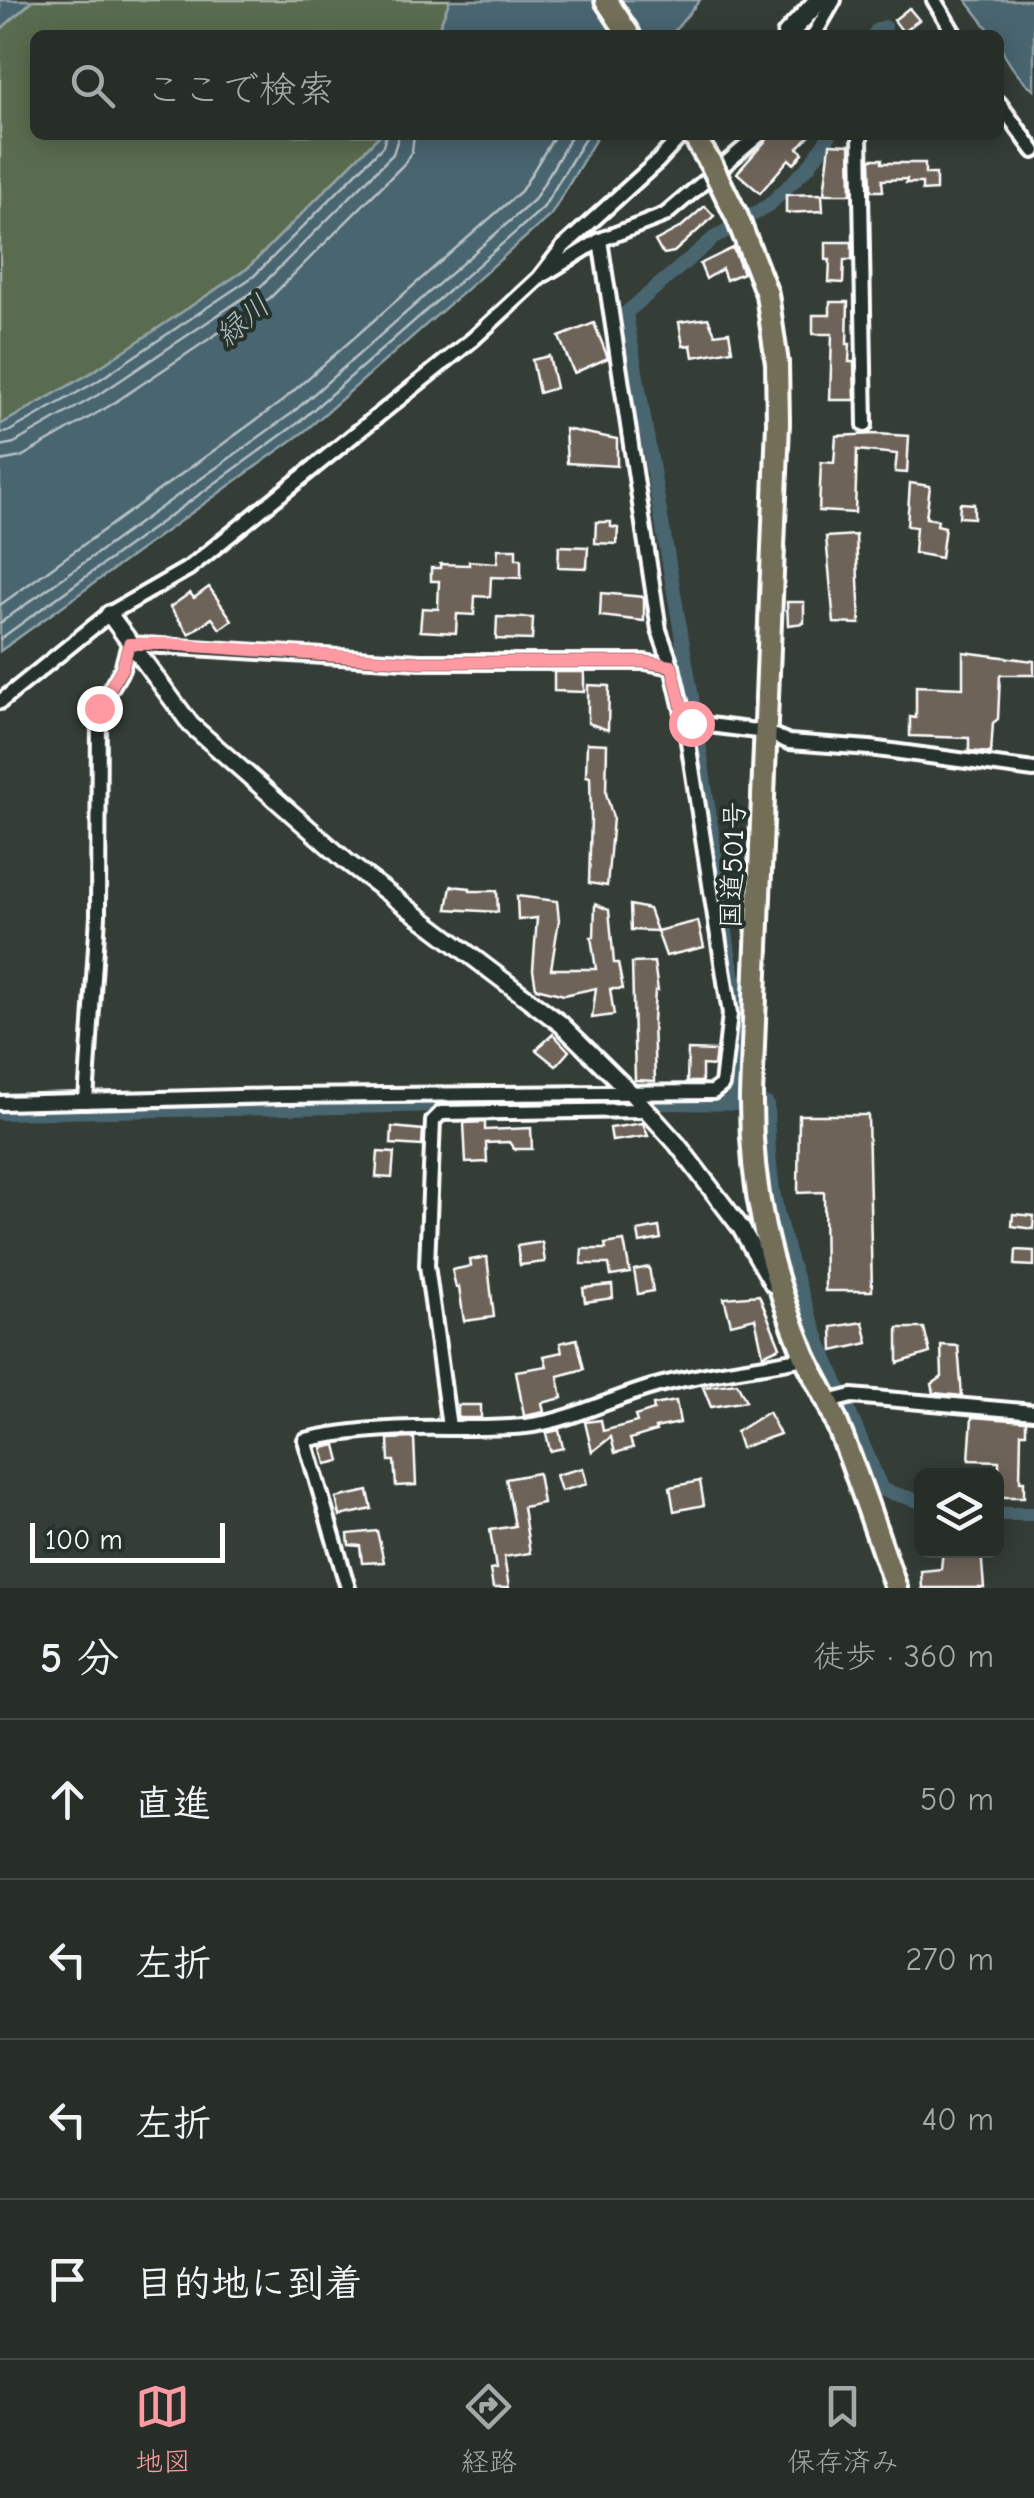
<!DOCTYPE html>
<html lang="ja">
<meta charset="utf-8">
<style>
body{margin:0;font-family:"Comic Neue","Klee One",sans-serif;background:#2f3630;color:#f1f3f6}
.controls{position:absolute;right:30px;bottom:30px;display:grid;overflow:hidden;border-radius:15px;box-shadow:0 5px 25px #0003}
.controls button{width:90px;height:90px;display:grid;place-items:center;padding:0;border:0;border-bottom:2px solid #434a45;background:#272e28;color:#f1f3f6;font:50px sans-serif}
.scale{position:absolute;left:30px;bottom:25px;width:195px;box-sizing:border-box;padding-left:10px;border:5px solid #fff;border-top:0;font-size:28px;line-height:35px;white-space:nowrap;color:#fff;-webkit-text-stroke:8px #26332d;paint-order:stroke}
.stop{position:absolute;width:30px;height:30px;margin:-22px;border:8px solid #ff9aa2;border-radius:50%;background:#fff}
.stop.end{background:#ff9aa2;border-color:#fff;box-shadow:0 2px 10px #0008}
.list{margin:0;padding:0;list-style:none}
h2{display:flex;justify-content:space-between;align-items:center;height:130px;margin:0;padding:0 40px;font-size:42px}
h2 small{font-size:32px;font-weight:400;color:#a4a8a8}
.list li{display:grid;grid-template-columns:65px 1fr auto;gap:30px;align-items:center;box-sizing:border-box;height:160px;padding:0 40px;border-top:2px solid #434a45}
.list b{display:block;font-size:38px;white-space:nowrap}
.list em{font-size:32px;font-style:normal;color:#a4a8a8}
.icon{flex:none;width:55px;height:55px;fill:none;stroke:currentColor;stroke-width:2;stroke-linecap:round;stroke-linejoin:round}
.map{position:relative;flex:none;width:1034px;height:1588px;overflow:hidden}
.search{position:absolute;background:#272e28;box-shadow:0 5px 25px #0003;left:30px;right:30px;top:30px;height:110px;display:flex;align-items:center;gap:25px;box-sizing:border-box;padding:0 35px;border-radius:15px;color:#a4a8a8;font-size:38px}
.sheet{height:770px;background:#272e28}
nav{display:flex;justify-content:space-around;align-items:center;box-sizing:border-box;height:140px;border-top:2px solid #434a45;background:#272e28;font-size:28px;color:#a4a8a8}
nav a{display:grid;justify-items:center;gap:5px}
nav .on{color:#ff9aa2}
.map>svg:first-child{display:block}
.green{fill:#5a6c4f;stroke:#acb6a7;stroke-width:2.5}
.water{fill:#49656f;stroke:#92a3a9;stroke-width:2.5}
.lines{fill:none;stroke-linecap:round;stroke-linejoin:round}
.shore{stroke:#b6c1c5;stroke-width:2.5}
.canal{stroke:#49656f;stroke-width:14}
.building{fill:#6e6358;stroke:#fff;stroke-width:2.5}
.minor-casing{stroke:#fff;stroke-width:20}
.tertiary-casing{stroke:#fff;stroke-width:22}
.secondary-casing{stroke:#fff;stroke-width:25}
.trunk-casing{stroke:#fff;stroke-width:28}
.minor{stroke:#26332d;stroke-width:12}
.tertiary{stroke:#26332d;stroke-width:15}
.secondary{stroke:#26332d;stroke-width:18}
.trunk{stroke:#726e59;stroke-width:20}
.trunk-bridge-casing{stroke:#fff;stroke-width:28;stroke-linecap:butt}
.trunk-bridge{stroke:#726e59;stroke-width:20}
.route{stroke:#ff9aa2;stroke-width:12}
.labels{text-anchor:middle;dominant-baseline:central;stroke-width:8;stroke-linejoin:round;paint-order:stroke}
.street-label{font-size:28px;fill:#fff;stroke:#26332d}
.water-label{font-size:30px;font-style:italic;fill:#adbabe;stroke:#26332d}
</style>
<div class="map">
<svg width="1034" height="1588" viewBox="0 0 1034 1588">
<rect width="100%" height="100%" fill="#343d36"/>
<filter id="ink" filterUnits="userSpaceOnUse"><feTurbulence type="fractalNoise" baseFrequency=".01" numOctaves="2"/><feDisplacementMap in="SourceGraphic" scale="20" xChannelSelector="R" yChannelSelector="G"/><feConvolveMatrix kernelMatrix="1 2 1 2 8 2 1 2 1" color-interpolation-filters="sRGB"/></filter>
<g filter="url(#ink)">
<path class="green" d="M 33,0 L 450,0 L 436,35 L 35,35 L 35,135 L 380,135 L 248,268 L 91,373 L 0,425 L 0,30 Z"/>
<g class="water">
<path d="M 0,0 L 33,0 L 0,30 Z"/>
<path d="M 450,0 L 700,0 L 671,35 L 436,35 Z"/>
<path d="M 966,0 L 1034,0 L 1034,89 C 1019,80 999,53 999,35 L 993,35 Z"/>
<path d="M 380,135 L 598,135 L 551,215 L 305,431 L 0,651 L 0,425 L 91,373 L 248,268 Z"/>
</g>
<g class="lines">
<g class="shore">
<path d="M 0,433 L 8,432 L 96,382 L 254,276 L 383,146 L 386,135"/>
<path d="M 0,446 L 14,443 L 103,392 L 261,286 L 393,154 L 399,135"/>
<path d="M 0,461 L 21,457 L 111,405 L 270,298 L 404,164 L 412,151 L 414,135"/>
<path d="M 0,605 L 281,402 L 521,191 L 555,135"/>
<path d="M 0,623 L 291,414 L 534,200 L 572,135"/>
<path d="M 0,639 L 298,423 L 543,208 L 587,135"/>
</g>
<g class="canal">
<path d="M 874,35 L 877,30 L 885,27"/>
<path d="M 659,1103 L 767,1104 C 768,1140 769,1175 777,1211 C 799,1307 845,1398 882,1490 L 922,1502"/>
<path d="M 733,1104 L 739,1001 L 730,959 L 695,715 L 626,313 L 714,238 L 769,205 L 809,166 L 830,135"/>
<path d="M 0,1113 L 620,1102"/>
<path d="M 996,1514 L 1034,1514"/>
</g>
</g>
<g class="building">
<path d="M 909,8 L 919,20 L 903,32 L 894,20 Z"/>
<path d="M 771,135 L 810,135 L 798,148 L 803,153 L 794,164 L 789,159 L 760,193 L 737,173 Z"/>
<path d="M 830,144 L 850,145 L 851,194 L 824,194 Z"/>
<path d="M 870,159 L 882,159 L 882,163 L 925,163 L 925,174 L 936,174 L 936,190 L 922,191 L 922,183 L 906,183 L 907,179 L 882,180 L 883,191 L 871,191 Z"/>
<path d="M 822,194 L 823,211 L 786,213 L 786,195 Z"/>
<path d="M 705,206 L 714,216 L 674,252 L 664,254 L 660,250 L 655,241 L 681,227 Z"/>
<path d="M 826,242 L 852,242 L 852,260 L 844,260 L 843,283 L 829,282 L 830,260 L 826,260 Z"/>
<path d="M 733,248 L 743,273 L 726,280 L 722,269 L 706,279 L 700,264 Z"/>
<path d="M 830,302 L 848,302 L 847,344 L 850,344 L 849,362 L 854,362 L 855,400 L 830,400 L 832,334 L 813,334 L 813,315 L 830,315 Z"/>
<path d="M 708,318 L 715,334 L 729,332 L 732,350 L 693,357 L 691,345 L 683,346 L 679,322 Z"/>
<path d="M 594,323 L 608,358 L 574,373 L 559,337 Z"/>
<path d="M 549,356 L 556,388 L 539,393 L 532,360 Z"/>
<path d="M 565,429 L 617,439 L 617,466 L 567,463 Z"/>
<path d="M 876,434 L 909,436 L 907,473 L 895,472 L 897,454 L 857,450 L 855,513 L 819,511 L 821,462 L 834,463 L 836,436 Z"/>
<path d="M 910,483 L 930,486 L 926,518 L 938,520 L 937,525 L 945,527 L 941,558 L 914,553 L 916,527 L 907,526 Z"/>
<path d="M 960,503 L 974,504 L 974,518 L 959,517 Z"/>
<path d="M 596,522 L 611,522 L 611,527 L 618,528 L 617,544 L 595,543 Z"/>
<path d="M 856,535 L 860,624 L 834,623 L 826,537 Z"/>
<path d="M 559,546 L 588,547 L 587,568 L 558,567 Z"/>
<path d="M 498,549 L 516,549 L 516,559 L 521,559 L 521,578 L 491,577 L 490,597 L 475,596 L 474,615 L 457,614 L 456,633 L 420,631 L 422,608 L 438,609 L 439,581 L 431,581 L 431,568 L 440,568 L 440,564 L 469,565 L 469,561 L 497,563 Z"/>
<path d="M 209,587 L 232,620 L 220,629 L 212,618 L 189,634 L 170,607 L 190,593 L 194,598 Z"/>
<path d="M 601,593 L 644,597 L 644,621 L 600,616 Z"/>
<path d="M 787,602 L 804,602 L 804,623 L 788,625 Z"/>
<path d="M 497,617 L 533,618 L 532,640 L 496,639 Z"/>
<path d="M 963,652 L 1034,661 L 1034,675 L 1000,675 L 998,719 L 993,723 L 991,753 L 969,751 L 969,738 L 910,736 L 910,717 L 916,718 L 916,686 L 963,688 Z"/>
<path d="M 554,672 L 584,672 L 584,692 L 554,691 Z"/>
<path d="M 588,685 L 609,686 L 608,730 L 588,723 Z"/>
<path d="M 587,743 L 607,744 L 606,793 L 613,818 L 607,886 L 589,883 L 591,818 L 590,777 L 586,776 Z"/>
<path d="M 451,886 L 470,888 L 470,891 L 497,891 L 498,912 L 447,909 Z"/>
<path d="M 517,896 L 557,901 L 559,920 L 551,969 L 596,969 L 591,937 L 594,937 L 595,904 L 609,910 L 614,963 L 618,963 L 623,989 L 610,989 L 614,1015 L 592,1018 L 596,988 L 564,995 L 536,988 L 533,970 L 537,918 L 518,920 Z"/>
<path d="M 630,905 L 649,909 L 657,931 L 631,930 Z"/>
<path d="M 698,921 L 704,947 L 666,956 L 657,931 Z"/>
<path d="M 654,962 L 658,991 L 655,991 L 653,1021 L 655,1081 L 635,1080 L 632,963 Z"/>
<path d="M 553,1034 L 569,1051 L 556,1066 L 536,1050 Z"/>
<path d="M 688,1050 L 716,1051 L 714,1066 L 702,1065 L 702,1082 L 687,1082 Z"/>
<path d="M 799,1115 L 868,1115 L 872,1291 L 825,1291 L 824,1192 L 798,1193 Z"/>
<path d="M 485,1122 L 485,1130 L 531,1128 L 532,1149 L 514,1149 L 509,1142 L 486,1143 L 487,1162 L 466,1163 L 464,1123 Z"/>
<path d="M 643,1123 L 648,1136 L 612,1141 L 610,1128 Z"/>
<path d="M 392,1127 L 423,1130 L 422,1146 L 391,1144 Z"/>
<path d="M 378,1152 L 394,1153 L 392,1178 L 376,1177 Z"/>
<path d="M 1013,1214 L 1034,1216 L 1033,1229 L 1012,1226 Z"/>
<path d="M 659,1227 L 661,1239 L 640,1243 L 638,1231 Z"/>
<path d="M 624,1241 L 630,1273 L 611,1276 L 609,1264 L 581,1264 L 582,1249 L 606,1249 L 605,1244 Z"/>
<path d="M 542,1242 L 545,1262 L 520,1265 L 517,1246 Z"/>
<path d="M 1016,1250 L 1034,1251 L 1034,1266 L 1015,1265 Z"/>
<path d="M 487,1257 L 494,1317 L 464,1321 L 459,1287 L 456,1288 L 452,1270 L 471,1266 L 470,1260 Z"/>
<path d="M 649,1267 L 653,1291 L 638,1294 L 634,1270 Z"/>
<path d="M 612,1285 L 613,1298 L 585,1302 L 583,1288 Z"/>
<path d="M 759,1295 L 780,1347 L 763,1355 L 755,1318 L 731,1324 L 724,1298 Z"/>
<path d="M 863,1322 L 868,1343 L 833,1351 L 832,1327 Z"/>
<path d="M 898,1328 L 924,1328 L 930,1353 L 898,1363 Z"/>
<path d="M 577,1339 L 584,1369 L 558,1376 L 562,1398 L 542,1403 L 544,1412 L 524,1416 L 516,1371 L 547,1366 L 544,1356 L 562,1352 L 560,1343 Z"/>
<path d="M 941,1345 L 958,1346 L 962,1396 L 934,1393 L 932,1384 L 942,1377 Z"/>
<path d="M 737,1383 L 746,1401 L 711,1407 L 703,1387 Z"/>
<path d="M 676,1401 L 680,1423 L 655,1428 L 656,1431 L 630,1439 L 633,1448 L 615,1453 L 611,1437 L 592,1452 L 585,1422 L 601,1420 L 603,1431 L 637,1422 L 635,1416 L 654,1410 L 653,1405 Z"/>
<rect x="458" y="1405" width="23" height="13"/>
<path d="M 768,1412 L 780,1434 L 741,1448 L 736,1432 Z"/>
<path d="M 972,1417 L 1026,1421 L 1026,1433 L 1021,1433 L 1020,1481 L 1024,1481 L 1024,1497 L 999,1497 L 999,1461 L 969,1460 Z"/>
<path d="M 559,1430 L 563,1448 L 550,1451 L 546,1433 Z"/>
<path d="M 414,1438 L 416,1485 L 396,1486 L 394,1461 L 389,1461 L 388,1439 Z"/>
<path d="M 336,1445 L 340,1461 L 326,1464 L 322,1448 Z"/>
<path d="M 583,1468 L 587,1484 L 561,1491 L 556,1475 Z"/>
<path d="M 538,1473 L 543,1503 L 523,1507 L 530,1553 L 504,1557 L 509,1588 L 493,1588 L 490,1570 L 496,1569 L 490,1530 L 515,1526 L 506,1479 Z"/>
<path d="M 700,1481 L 704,1505 L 674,1511 L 670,1487 Z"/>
<path d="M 368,1491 L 372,1509 L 340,1516 L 336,1498 Z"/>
<path d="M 377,1531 L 384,1562 L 362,1563 L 360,1546 L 349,1545 L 348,1534 Z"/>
<path d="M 943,1550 L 981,1550 L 984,1588 L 922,1588 L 921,1571 L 941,1569 Z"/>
</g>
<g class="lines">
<defs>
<g id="minor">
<path d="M 934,0 L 955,35"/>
<path d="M 814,35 L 834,0"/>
<path d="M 999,103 L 1034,151"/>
<path d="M 860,135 L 865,425"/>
<path d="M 545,274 L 600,240 L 665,215 L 759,135"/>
<path d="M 0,702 L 109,614 L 189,568 L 473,339 L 539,278 L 563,247 L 658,161 L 682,135"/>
<path d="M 685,722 L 765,732 L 789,742 L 870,748 L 1034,770"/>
<path d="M 86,1101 L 98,916 L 99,709 L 122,669 L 129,644 L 420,662 L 645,662 L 672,667"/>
<path d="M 0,1103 L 282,1096 L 713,1092 L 722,1085 L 730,1014 L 728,1001 L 685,722 L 672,667 L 659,630 L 600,240"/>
<path d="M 828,1402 L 852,1396 L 1034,1412"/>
<path d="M 449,1427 L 427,1265 L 433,1121 L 441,1113 L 645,1110"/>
<path d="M 348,1588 L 305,1440 C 351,1430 402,1427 449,1428 C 478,1428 504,1429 533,1425 C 578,1418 618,1395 663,1384 C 710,1372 758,1367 805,1358"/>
</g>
<path id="tertiary" d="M 109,614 L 191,725 L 347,862 L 561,1024 L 632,1094 L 677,1144 L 741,1228 L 773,1284"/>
<path id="secondary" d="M 787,35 L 819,0"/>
<g id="trunk">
<path d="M 606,0 L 629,35"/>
<path d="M 693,135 L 711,164"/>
<path d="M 777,363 L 778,423 L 751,1096 C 750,1189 769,1268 804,1354 C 811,1371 821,1386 828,1402 C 854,1462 874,1526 896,1588"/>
</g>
</defs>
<use href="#minor" class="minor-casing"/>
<use href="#tertiary" class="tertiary-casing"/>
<use href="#secondary" class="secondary-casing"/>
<use href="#trunk" class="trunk-casing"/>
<use href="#minor" class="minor"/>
<use href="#tertiary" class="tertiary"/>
<use href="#secondary" class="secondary"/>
<use href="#trunk" class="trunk"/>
<defs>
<path id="trunk-bridge" d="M 711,164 L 737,217 L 767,294 L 777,363"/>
</defs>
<use href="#trunk-bridge" class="trunk-bridge-casing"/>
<use href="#trunk-bridge" class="trunk-bridge"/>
</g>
</g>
<g class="lines" filter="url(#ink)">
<path class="route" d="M 99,708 L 122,668 L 129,644 L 164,644 L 420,662 L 645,662 L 672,666 L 685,722 L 691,723"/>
</g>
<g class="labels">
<g class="street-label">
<text transform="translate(733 865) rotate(-88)">国道501号</text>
</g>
<g class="water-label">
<text transform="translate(243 321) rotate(-41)">緑川</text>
</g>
</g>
</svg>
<div class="controls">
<button><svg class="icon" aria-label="layers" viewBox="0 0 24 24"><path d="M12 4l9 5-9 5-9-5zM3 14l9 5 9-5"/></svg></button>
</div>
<div class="scale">100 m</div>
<div class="stop" style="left:691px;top:723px"></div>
<div class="stop end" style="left:99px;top:708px"></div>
<div class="search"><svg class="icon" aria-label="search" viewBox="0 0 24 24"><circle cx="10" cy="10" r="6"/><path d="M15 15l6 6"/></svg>ここで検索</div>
</div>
<section class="sheet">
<h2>5 分<small>徒歩 · 360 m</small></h2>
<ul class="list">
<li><svg class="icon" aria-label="ahead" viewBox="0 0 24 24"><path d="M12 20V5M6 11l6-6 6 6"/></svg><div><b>直進</b></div><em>50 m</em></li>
<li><svg class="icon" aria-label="left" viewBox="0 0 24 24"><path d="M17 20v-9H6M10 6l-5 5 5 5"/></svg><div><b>左折</b></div><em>270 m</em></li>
<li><svg class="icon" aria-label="left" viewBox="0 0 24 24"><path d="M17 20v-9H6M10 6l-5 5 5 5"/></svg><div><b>左折</b></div><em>40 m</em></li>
<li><svg class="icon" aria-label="arrive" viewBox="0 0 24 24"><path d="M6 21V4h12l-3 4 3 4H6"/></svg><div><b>目的地に到着</b></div></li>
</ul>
</section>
<nav>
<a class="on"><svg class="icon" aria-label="map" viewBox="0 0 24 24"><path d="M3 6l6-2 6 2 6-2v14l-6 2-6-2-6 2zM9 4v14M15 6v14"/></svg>地図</a>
<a><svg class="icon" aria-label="directions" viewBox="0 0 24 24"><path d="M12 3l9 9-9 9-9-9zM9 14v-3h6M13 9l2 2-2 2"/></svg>経路</a>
<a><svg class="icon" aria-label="saved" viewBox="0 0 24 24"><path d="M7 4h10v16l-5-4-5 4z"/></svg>保存済み</a>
</nav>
